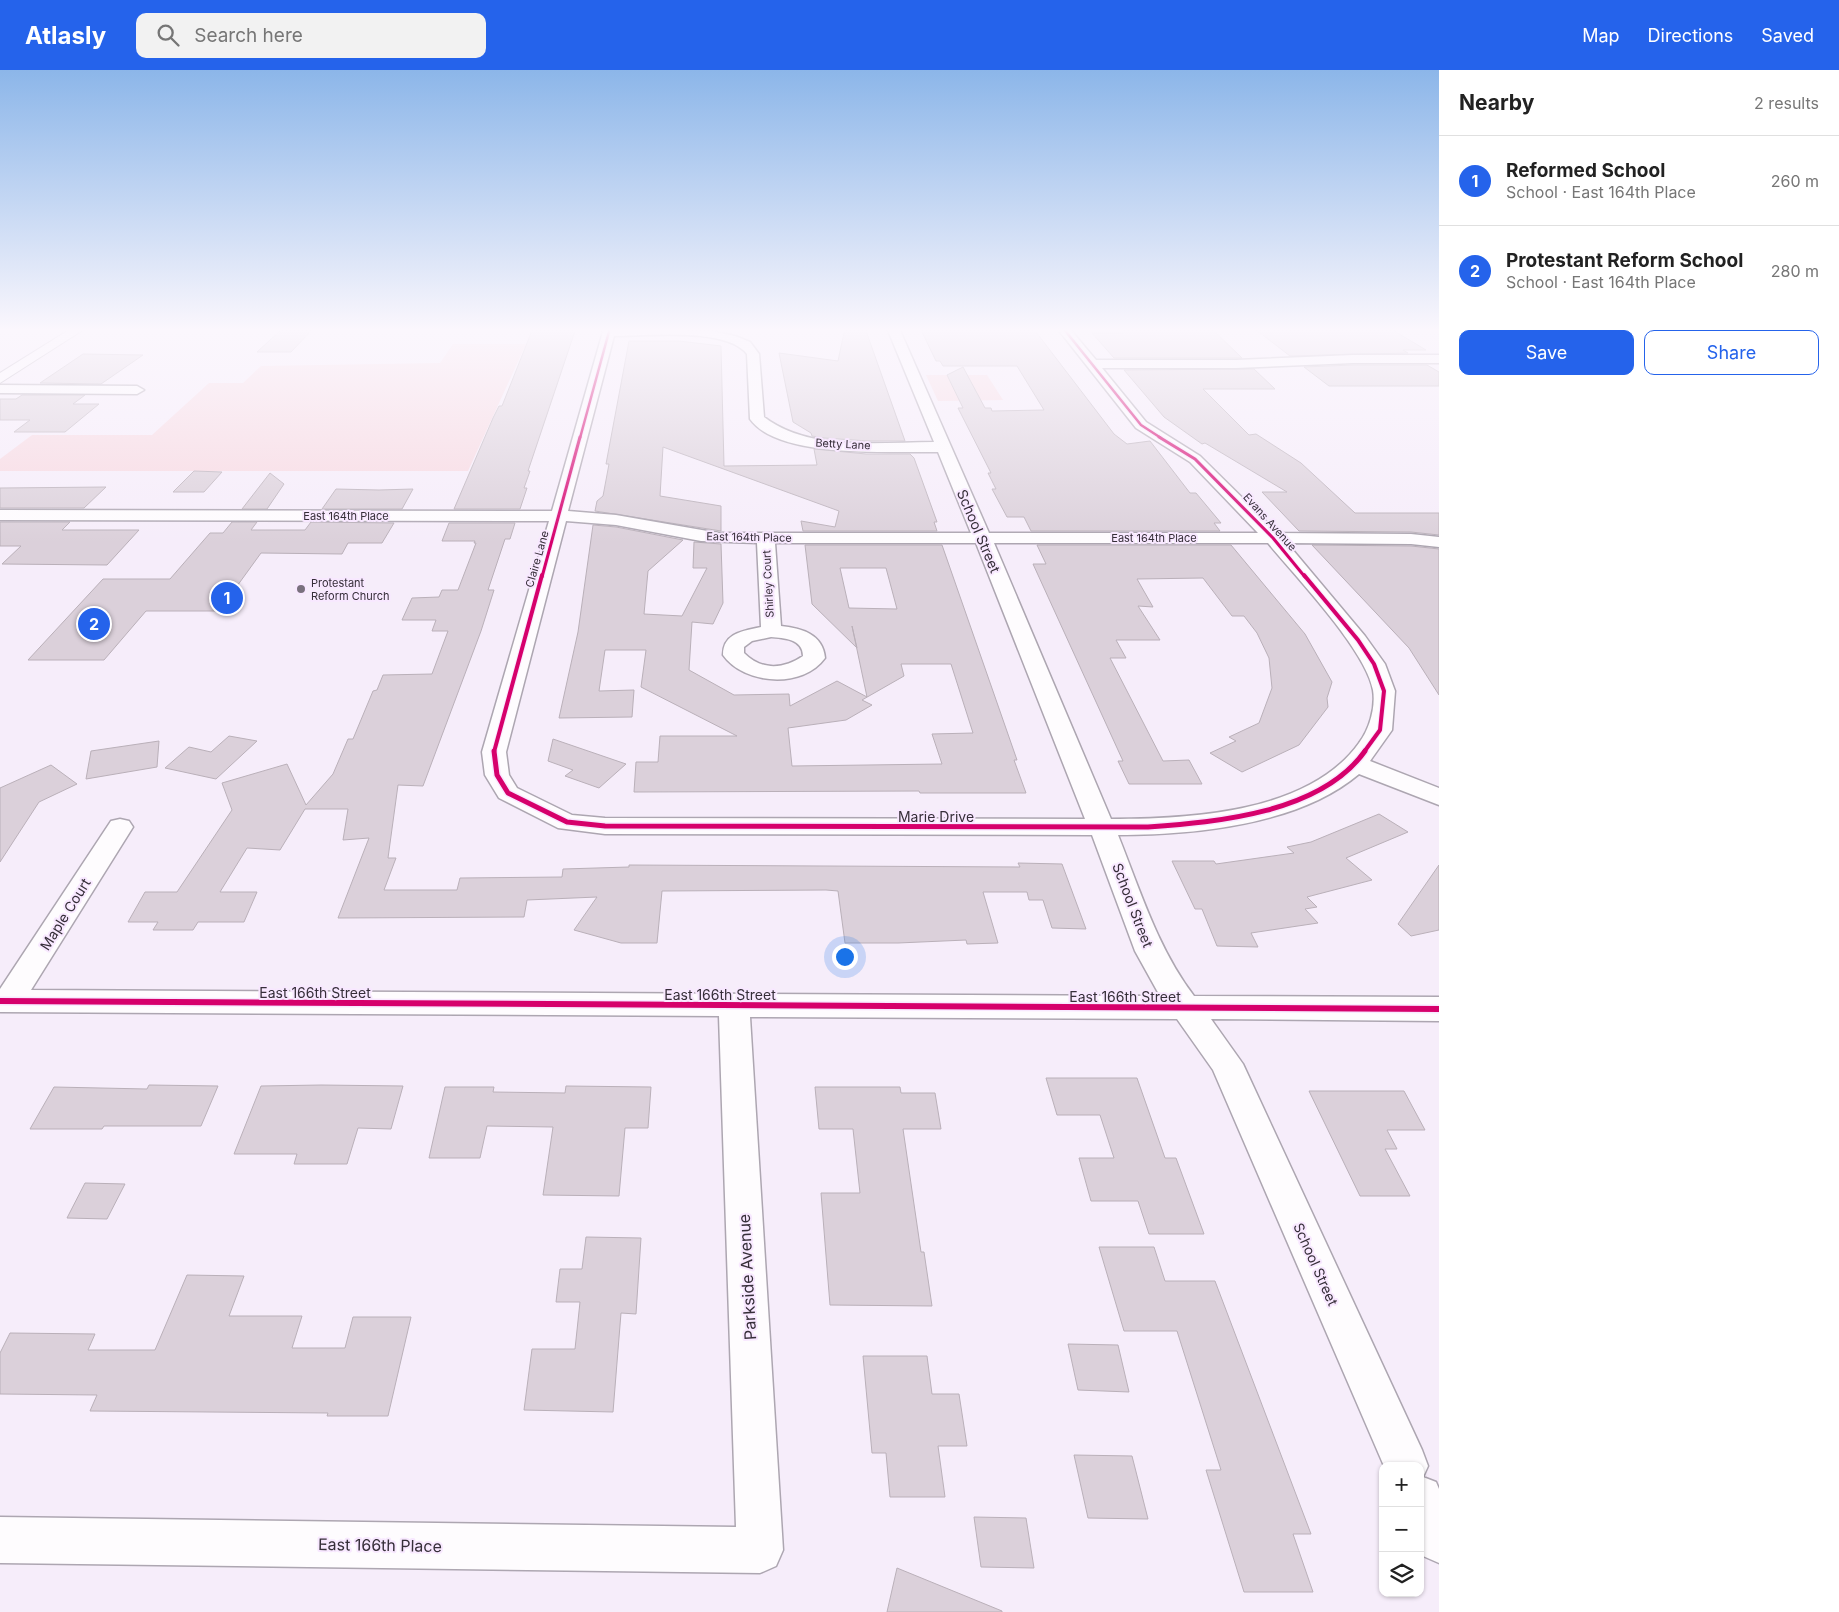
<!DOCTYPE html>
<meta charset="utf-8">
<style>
body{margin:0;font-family:Inter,sans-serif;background:#f2f2f2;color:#222}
.controls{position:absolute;right:15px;bottom:15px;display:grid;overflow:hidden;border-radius:10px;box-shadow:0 1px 4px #0004}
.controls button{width:45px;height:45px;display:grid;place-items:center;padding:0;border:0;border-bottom:1px solid #e0e0e0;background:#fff;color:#222;font:25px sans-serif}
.you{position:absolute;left:844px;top:886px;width:18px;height:18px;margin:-12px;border:4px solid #fff;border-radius:50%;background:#1a73e8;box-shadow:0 0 0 8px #1a73e833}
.badge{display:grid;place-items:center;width:32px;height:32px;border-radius:50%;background:#2563eb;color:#fff;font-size:16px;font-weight:700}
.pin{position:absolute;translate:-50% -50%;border:2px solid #fff;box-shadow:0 1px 5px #0006}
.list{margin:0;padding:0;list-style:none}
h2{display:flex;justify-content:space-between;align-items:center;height:65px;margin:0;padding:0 20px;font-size:21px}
h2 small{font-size:16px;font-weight:400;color:#767676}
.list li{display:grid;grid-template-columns:32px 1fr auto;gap:15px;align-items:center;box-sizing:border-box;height:90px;padding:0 20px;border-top:1px solid #e0e0e0}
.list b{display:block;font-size:19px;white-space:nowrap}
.list p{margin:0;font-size:16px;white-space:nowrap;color:#767676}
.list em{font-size:16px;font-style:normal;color:#767676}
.actions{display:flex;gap:10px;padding:15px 20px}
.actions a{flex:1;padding:11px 0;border:1px solid #2563eb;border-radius:10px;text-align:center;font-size:18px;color:#2563eb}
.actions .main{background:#2563eb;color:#fff}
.icon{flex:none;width:28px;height:28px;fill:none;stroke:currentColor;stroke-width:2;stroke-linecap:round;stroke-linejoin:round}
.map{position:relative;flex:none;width:1439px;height:1542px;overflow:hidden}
header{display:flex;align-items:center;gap:30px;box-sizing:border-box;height:70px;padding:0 25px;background:#2563eb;color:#fff}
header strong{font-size:24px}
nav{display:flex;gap:28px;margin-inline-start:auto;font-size:18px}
.search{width:350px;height:45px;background:#f2f2f2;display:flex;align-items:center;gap:12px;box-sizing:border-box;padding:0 18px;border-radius:10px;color:#767676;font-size:19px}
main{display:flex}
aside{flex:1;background:#fff}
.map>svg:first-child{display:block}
.green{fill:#f7d8e0}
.building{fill:#dbd0da;stroke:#bab0b9;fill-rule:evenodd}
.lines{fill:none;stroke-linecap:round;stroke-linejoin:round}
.street-casing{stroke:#ada6b1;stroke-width:3}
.secondary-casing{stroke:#ada6b1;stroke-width:2}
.street{fill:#fefcfe;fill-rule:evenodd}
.secondary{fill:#fefcfe;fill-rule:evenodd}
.cycleway-far4-casing{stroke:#f8e8ff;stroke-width:4.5}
.cycleway-far3-casing{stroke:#f8e8ff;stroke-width:5}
.cycleway-far2-casing{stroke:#f8e8ff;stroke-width:6}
.cycleway-far1-casing{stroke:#f8e8ff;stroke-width:8}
.cycleway-casing{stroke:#f8e8ff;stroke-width:9}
.cycleway-far4{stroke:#d6006c;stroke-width:2.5}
.cycleway-far3{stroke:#d6006c;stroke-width:3}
.cycleway-far2{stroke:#d6006c;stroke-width:4}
.cycleway-far1{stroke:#d6006c;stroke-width:5}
.cycleway{stroke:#d6006c;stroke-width:6}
.poi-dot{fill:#79717d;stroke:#f8e8ff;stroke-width:2}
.labels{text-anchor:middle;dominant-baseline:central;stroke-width:4;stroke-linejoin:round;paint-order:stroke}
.far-street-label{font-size:11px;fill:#362e39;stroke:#f8e8ff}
.far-poi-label{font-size:11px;fill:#362e39;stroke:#f8e8ff;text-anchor:start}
.street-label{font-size:14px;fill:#362e39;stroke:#f8e8ff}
.near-street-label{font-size:16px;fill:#362e39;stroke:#f8e8ff}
</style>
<header>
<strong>Atlasly</strong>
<div class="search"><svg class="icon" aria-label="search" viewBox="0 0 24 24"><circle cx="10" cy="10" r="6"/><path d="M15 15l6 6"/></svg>Search here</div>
<nav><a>Map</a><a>Directions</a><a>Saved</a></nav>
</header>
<main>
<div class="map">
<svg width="1439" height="1542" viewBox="0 0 1439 1542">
<rect width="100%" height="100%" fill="#f6edfa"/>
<g class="green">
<path d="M 453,274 L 526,274 L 468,401 L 0,401 L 0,389 L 32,365 L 152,365 L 209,313 L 243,313 L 261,296 L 440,293 Z"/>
<path d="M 926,305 L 987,305 L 1003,330 L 938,331 Z"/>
</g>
<g class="building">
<path d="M 533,258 L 576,258 L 528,401 L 530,401 L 524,418 L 527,418 L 520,439 L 454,439 L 493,348 L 499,336 L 502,336 Z"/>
<path d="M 845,258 L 865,258 L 905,371 L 868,371 L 824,368 L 812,366 L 811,363 L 793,352 L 779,283 L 838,291 Z"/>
<path d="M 978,258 L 1033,258 L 1114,364 L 1127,374 L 1150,371 L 1190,423 L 1196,423 L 1221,453 L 1214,453 L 1220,461 L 1031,461 L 1024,447 L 1007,447 L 992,419 L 996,419 L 988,403 L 991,403 L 958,338 L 963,338 L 947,305 L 963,297 L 985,338 L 991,338 L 992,341 L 1044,340 L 1017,296 L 943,296 L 940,291 L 936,291 L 921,260 L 980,260 Z"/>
<path d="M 1120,258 L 1211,258 L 1242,288 L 1114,288 L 1092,263 L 1124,263 Z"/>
<path d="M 1255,259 L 1391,259 L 1426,280 L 1403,280 L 1408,283 L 1290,286 Z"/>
<path d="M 281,260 L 312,260 L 291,282 L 257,282 Z"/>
<path d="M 629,271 L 679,271 L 721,276 L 724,396 L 817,395 L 814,379 L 866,384 L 910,384 L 914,388 L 937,452 L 934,452 L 937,461 L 803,461 L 801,451 L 835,457 L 839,441 L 663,377 L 660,426 L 721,436 L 721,461 L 595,441 L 597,431 L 603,426 L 609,394 L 606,394 Z"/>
<path d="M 83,284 L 143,285 L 101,314 L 40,313 Z"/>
<path d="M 1353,295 L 1427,295 L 1439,302 L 1439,316 L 1329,316 L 1304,297 Z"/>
<path d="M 1254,299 L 1275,319 L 1203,319 L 1249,365 L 1256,364 L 1301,393 L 1355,443 L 1439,443 L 1439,465 L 1411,462 L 1299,461 L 1262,422 L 1287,422 L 1205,373 L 1202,374 L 1164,347 L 1124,300 Z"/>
<path d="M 22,325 L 85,325 L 73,334 L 99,334 L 65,362 L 14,362 L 30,350 L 0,350 L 0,329 L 16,329 Z"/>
<path d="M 194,401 L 222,402 L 204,422 L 173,422 Z"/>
<path d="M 270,403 L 284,414 L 267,439 L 242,439 Z"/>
<path d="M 106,417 L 84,438 L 0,438 L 0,418 Z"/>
<path d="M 336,419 L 379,420 L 413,419 L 402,439 L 322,439 Z"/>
<path d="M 0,452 L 70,452 L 62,460 L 139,460 L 107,495 L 2,494 L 21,476 L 0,476 Z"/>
<path d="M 232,452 L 257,452 L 251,460 L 305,460 L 311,452 L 394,453 L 382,473 L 348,473 L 342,484 L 261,483 L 219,541 L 146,541 L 104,590 L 28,590 L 103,509 L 170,509 L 210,463 L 223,463 Z"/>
<path d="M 449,453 L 515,453 L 510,469 L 505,469 L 488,520 L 494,520 L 481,561 L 423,716 L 398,715 L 388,788 L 396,788 L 384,820 L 457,820 L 460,808 L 562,807 L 563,799 L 629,797 L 629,795 L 1020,797 L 1018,793 L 1062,794 L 1086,859 L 1052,858 L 1043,830 L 1029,830 L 1027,822 L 983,822 L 998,873 L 967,874 L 966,870 L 898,873 L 845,873 L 838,821 L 826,820 L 662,821 L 657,873 L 621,873 L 574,860 L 597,827 L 527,830 L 524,847 L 338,848 L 369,768 L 343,770 L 348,739 L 305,739 L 280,780 L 247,778 L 220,822 L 257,822 L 244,852 L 198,852 L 193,860 L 153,860 L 158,852 L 128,852 L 145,822 L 177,822 L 232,740 L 222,713 L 287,694 L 306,735 L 333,704 L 348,669 L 353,669 L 373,621 L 377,620 L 383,605 L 432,604 L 448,561 L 432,561 L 436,550 L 402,550 L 412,528 L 439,527 L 442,520 L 458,520 L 476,473 L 474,473 L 475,471 L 442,471 Z"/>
<path d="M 593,455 L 616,457 L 683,470 L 648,501 L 644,544 L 682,546 L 707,498 L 693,498 L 694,472 L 721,474 L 723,533 L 713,554 L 692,552 L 689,600 L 734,625 L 789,624 L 790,636 L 837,611 L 867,627 L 852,556 L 857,578 L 812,534 L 805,475 L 942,475 L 1017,690 L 1014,690 L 1026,723 L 920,723 L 919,721 L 634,722 L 636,692 L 658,692 L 660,666 L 737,666 L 641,617 L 646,580 L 605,580 L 599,621 L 634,620 L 632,647 L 559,648 L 578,562 ZM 840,498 L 886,498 L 897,539 L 849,538 ZM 901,594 L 951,594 L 973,663 L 932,664 L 942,694 L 792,696 L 788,658 L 846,650 L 872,635 L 862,630 L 904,606 Z"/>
<path d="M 1037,475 L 1231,475 L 1305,564 L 1332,612 L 1327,628 L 1328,637 L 1299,675 L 1242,702 L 1210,683 L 1236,671 L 1229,667 L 1259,653 L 1272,618 L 1269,588 L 1257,563 L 1244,546 L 1232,546 L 1203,508 L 1137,509 L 1153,537 L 1138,536 L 1160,570 L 1116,570 L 1126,588 L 1110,588 L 1163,691 L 1189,690 L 1202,714 L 1129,714 L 1118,691 L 1123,691 L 1033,494 L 1046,494 Z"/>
<path d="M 1312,475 L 1411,476 L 1439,479 L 1439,625 L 1409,578 Z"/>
<path d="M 229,666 L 257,671 L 216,709 L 165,698 L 189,677 L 211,682 Z"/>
<path d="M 553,669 L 626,694 L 599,718 L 565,706 L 573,700 L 548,691 Z"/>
<path d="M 159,671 L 157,697 L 86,709 L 91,681 Z"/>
<path d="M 51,695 L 77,714 L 39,732 L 0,792 L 0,718 Z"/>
<path d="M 1379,744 L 1408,762 L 1346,788 L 1372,810 L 1307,827 L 1317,837 L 1305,839 L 1318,853 L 1251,863 L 1258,877 L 1217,876 L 1202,839 L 1195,839 L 1172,791 L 1214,791 L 1216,794 L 1294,783 L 1287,777 L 1311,772 Z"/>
<path d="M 1439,795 L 1439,860 L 1411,866 L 1398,854 Z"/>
<path d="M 1046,1008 L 1137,1008 L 1165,1088 L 1176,1088 L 1204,1164 L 1149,1164 L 1138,1131 L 1091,1131 L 1079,1088 L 1114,1088 L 1100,1045 L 1057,1045 Z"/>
<path d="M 149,1015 L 218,1016 L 201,1056 L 104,1056 L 102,1059 L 30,1059 L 54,1017 L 147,1019 Z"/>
<path d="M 261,1016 L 321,1015 L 403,1016 L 391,1059 L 358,1058 L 347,1094 L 294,1094 L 297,1084 L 234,1084 Z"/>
<path d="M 566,1016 L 651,1017 L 648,1058 L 625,1058 L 619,1126 L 543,1125 L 553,1057 L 487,1056 L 480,1088 L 429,1088 L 445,1017 L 494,1017 L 493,1022 L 565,1023 Z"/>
<path d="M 815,1017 L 900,1017 L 901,1023 L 935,1023 L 941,1059 L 903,1059 L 921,1182 L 924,1182 L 932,1236 L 830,1235 L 821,1123 L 860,1123 L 853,1059 L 819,1059 Z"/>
<path d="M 1309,1021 L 1404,1021 L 1425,1060 L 1387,1060 L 1397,1079 L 1385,1079 L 1410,1126 L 1360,1126 Z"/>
<path d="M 85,1113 L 125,1114 L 107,1149 L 67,1148 Z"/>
<path d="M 586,1167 L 641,1168 L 636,1244 L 621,1243 L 613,1342 L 524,1340 L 532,1279 L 575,1279 L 580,1232 L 556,1232 L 560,1199 L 582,1199 Z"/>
<path d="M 1099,1177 L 1154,1177 L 1165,1211 L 1215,1211 L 1311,1464 L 1293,1464 L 1313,1522 L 1244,1522 L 1206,1400 L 1221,1400 L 1177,1261 L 1124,1261 Z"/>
<path d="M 187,1205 L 244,1206 L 229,1246 L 302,1246 L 292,1278 L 345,1278 L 353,1247 L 411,1247 L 388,1346 L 327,1346 L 328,1343 L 90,1341 L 97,1325 L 0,1324 L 0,1283 L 10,1263 L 95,1264 L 88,1280 L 155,1280 Z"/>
<path d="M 1068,1274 L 1118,1275 L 1129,1322 L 1078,1320 Z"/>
<path d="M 863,1286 L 927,1286 L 932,1324 L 959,1324 L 967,1376 L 938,1376 L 945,1427 L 890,1427 L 886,1383 L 872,1383 Z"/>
<path d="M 1074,1385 L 1132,1386 L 1148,1449 L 1088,1448 Z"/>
<path d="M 974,1447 L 1026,1448 L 1034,1498 L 981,1497 Z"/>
<path d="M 897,1498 L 1002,1541 L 1002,1542 L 887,1542 Z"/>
</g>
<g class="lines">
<defs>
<g id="street">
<path d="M 604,258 L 711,261 L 735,266 L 750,272 L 759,284 L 764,347 C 810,382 879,372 934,372 L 887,258 L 899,258 L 989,463 L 1258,463 L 1190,392 L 1136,358 L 1057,258 L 1069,258 L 1096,290 L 1236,290 L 1353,285 L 1439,285 L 1439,293 L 1353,293 L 1236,298 L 1102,298 L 1146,352 L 1200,386 L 1278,463 L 1411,464 L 1439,467 L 1439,477 L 1411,474 L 1287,473 L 1365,566 L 1385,594 L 1395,621 L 1392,660 L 1370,691 L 1439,718 L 1439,735 L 1359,704 C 1299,755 1194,765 1118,765 C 1140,820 1158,879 1194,926 L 1439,927 L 1439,951 L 1211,949 L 1243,994 L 1422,1380 L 1428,1396 L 1423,1407 L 1436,1412 L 1439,1419 L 1439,1493 L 1423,1486 L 1420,1481 L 1420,1396 L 1384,1396 L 1213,1000 L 1177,949 L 750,947 L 783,1480 L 776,1496 L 760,1503 L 0,1493 L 0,1447 L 736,1457 L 719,946 L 0,942 L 0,919 L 111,751 L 120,749 L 129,751 L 133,757 L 31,920 L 1160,926 L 1135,881 L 1092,765 L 605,764 L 558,758 L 499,728 L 485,705 L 482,682 L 549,451 L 0,450 L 0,440 L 552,441 ZM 614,266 C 646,266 726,257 747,284 L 750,349 C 778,389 893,381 938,382 L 971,463 L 719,463 L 616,445 L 568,441 ZM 566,451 L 616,455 L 701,471 L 757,473 L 761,557 C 743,561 723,563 723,585 C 744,615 803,619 825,588 C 823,564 801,558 781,556 L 775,473 L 976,473 L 1085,749 L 605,748 L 572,745 L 517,718 L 509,705 L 506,682 ZM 994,473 L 1268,473 C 1296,507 1366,580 1373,620 C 1376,638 1369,660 1359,673 C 1309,743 1190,749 1111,749 ZM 771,567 C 784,568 803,569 803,586 C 784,599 762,601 744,583 L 744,577 L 752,571 Z"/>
<path d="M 0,315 L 137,316 L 144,320 L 137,324 L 0,323 Z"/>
</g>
<path id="secondary" d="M 72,258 L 86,258 L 0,313 L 0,303 Z"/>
</defs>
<use href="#street" class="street-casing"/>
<use href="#secondary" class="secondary-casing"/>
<use href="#street" class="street"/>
<use href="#secondary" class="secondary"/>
<defs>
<g id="cycleway-far4">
<path d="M 1063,258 L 1141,355 L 1161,368"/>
<path d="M 580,368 L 610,258"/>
</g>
<g id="cycleway-far3">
<path d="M 1159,367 L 1195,389 L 1273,468 L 1305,507"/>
<path d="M 542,507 L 580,367"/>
</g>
<g id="cycleway-far2">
<path d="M 1304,505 L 1358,570 L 1374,594 L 1384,621 L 1380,660 L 1364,682"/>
<path d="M 494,682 L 542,505"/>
</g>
<path id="cycleway-far1" d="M 494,681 L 497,705 L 508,723 L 567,752 L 605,756 L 1148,757 C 1218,752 1321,743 1365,681"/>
<path id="cycleway" d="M 0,931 L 1439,939"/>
</defs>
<use href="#cycleway-far4" class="cycleway-far4-casing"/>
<use href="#cycleway-far3" class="cycleway-far3-casing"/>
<use href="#cycleway-far2" class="cycleway-far2-casing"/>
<use href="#cycleway-far1" class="cycleway-far1-casing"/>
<use href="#cycleway" class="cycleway-casing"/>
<use href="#cycleway-far4" class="cycleway-far4"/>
<use href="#cycleway-far3" class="cycleway-far3"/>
<use href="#cycleway-far2" class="cycleway-far2"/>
<use href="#cycleway-far1" class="cycleway-far1"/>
<use href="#cycleway" class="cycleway"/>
</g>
<linearGradient id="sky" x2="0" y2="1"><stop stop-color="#8cb6e9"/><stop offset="0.55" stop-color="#fbf7fd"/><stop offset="1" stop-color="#fbf7fd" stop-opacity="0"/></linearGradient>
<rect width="1439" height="473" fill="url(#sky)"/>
<circle class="poi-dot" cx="301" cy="519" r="5"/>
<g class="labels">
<g class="far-street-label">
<text transform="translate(843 374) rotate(3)">Betty Lane</text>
<text x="346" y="446">East 164th Place</text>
<text transform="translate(1270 452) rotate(48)">Evans Avenue</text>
<text transform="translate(749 467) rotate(1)">East 164th Place</text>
<text x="1154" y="468">East 164th Place</text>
<text transform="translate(537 489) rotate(-74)">Claire Lane</text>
<text transform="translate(768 514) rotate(-93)">Shirley Court</text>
</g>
<g class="far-poi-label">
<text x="311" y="513">Protestant<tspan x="311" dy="13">Reform Church</tspan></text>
</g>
<g class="street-label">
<text transform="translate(979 461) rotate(67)">School Street</text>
<text x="936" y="746">Marie Drive</text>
<text transform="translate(1133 835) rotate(69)">School Street</text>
<text transform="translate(65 844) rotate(-58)">Maple Court</text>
<text x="315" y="922">East 166th Street</text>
<text x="720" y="924">East 166th Street</text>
<text x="1125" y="926">East 166th Street</text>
<text transform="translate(1316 1194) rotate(66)">School Street</text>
</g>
<g class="near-street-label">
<text transform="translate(747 1207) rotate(-93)">Parkside Avenue</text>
<text transform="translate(380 1475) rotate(1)">East 166th Place</text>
</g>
</g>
</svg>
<div class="controls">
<button>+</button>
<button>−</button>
<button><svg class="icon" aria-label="layers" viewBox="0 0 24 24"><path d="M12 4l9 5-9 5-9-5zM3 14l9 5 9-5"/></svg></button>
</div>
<div class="you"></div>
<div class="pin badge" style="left:227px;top:528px">1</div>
<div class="pin badge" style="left:94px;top:554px">2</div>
</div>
<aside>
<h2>Nearby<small>2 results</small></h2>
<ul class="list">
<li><span class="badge">1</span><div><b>Reformed School</b><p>School · East 164th Place</p></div><em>260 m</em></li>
<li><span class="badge">2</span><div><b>Protestant Reform School</b><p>School · East 164th Place</p></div><em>280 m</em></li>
</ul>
<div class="actions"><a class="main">Save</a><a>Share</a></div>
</aside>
</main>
